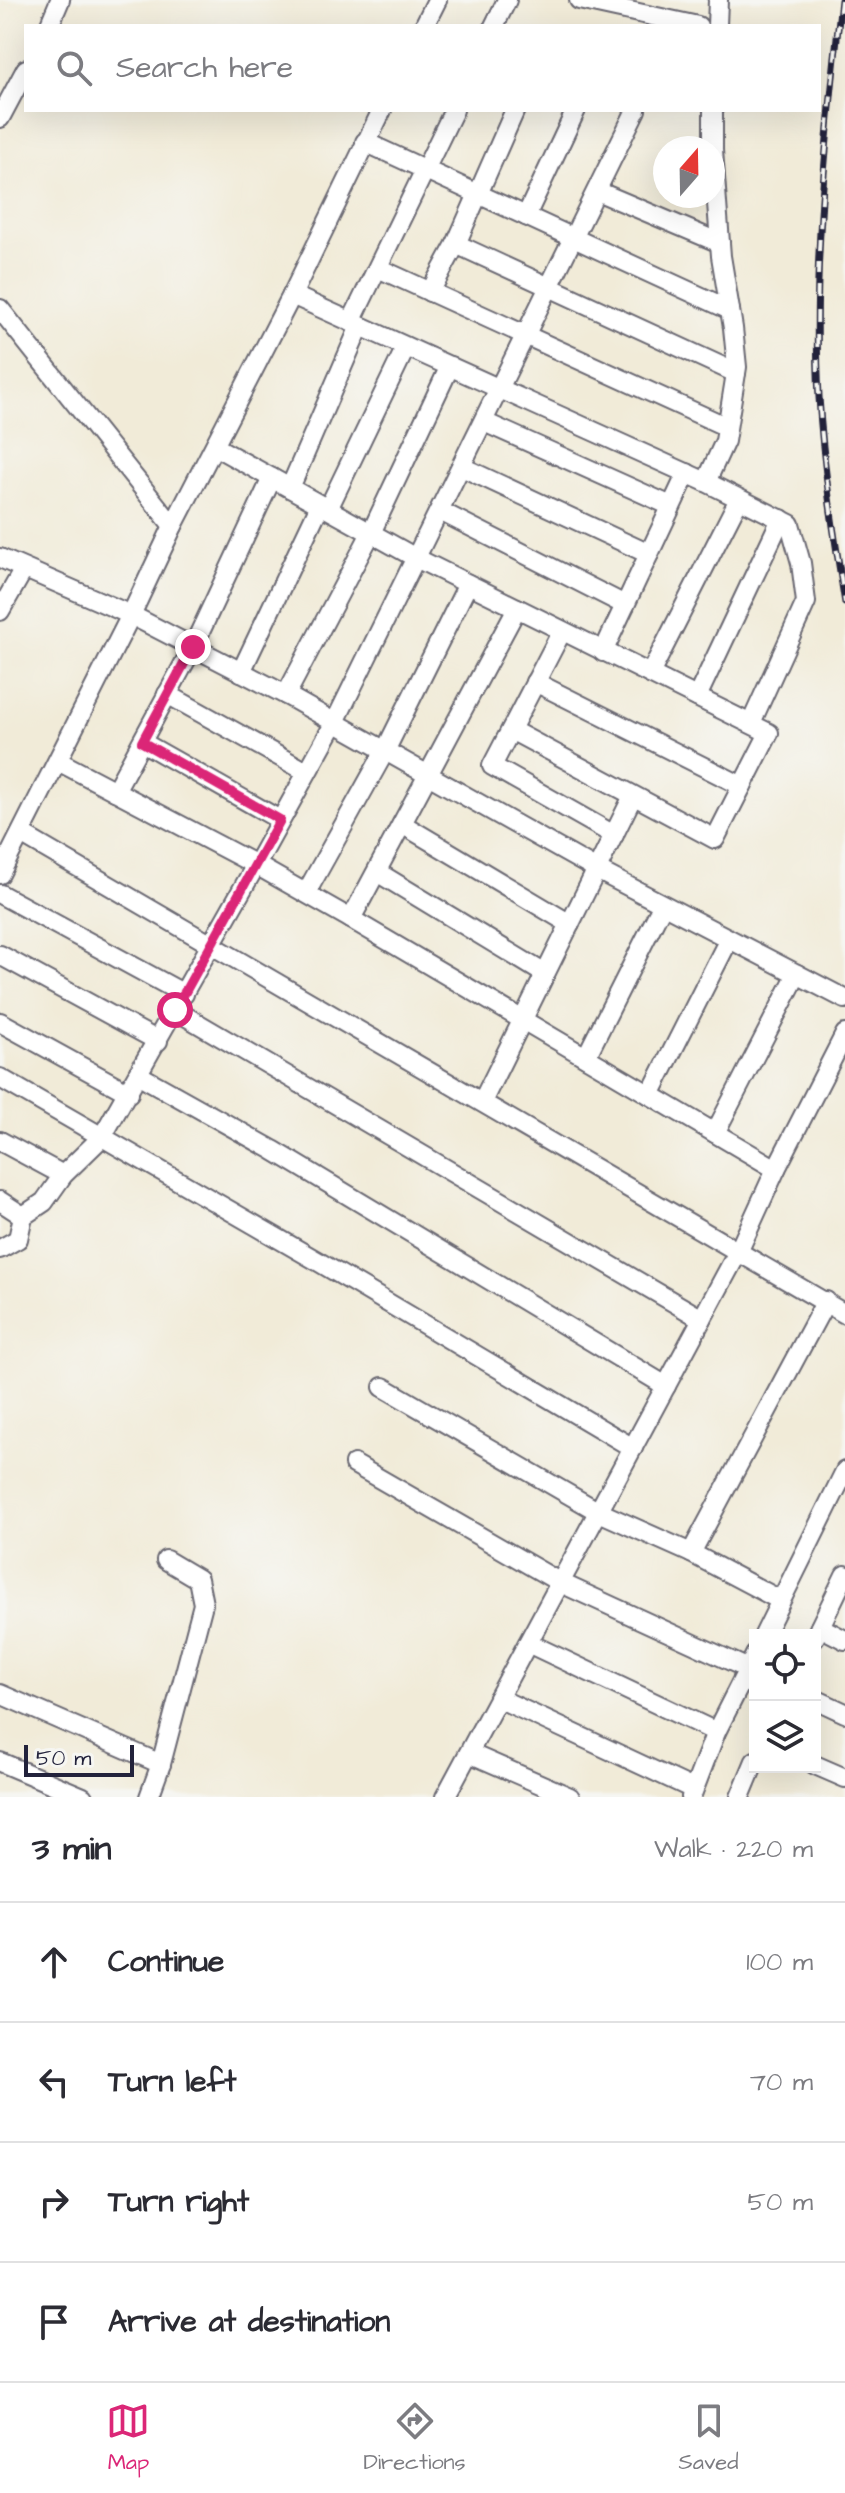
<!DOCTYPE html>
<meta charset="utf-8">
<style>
body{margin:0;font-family:"Architects Daughter",sans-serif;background:#f2f2f3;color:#2b2b33}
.controls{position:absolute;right:24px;bottom:24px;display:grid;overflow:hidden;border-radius:0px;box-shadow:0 8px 32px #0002}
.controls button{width:72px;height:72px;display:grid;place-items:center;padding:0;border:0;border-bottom:2px solid #e1e1e2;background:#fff;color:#2b2b33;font:40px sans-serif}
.compass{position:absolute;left:653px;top:136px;width:72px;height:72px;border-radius:50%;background:#fff;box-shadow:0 8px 32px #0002;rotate:20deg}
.scale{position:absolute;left:24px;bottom:20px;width:110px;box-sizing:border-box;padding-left:8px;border:4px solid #22223b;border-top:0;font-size:22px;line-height:28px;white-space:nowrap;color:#22223b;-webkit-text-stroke:6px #f6f6f2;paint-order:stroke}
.stop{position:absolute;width:24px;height:24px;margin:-18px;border:6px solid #db2777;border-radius:50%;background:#fff}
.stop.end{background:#db2777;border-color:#fff;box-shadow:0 2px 8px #0008}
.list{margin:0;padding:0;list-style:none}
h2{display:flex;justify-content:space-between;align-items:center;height:104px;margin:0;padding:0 32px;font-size:34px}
h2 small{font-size:26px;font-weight:400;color:#7c7c81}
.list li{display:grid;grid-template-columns:52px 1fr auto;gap:24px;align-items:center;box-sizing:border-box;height:120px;padding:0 32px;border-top:2px solid #e1e1e2}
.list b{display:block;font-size:30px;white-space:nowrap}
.list em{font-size:26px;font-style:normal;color:#7c7c81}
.icon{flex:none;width:44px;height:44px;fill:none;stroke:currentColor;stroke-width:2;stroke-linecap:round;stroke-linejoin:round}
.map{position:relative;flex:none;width:845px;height:1797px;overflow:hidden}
.search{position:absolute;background:#fff;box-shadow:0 8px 32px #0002;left:24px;right:24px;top:24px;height:88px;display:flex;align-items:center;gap:20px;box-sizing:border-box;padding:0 28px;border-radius:0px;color:#7c7c81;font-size:30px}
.sheet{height:584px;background:#fff}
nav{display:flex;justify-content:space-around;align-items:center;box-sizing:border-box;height:112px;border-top:2px solid #e1e1e2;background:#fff;font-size:22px;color:#7c7c81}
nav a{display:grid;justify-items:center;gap:4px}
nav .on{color:#db2777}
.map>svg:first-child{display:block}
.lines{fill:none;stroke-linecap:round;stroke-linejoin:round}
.minor-casing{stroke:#6a6872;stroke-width:22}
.minor{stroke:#fff;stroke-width:18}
.rail-casing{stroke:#22223b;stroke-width:7}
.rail{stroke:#f6f6f2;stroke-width:4;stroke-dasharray:12;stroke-linecap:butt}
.route{stroke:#db2777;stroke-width:10}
</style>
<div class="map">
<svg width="845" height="1797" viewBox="0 0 845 1797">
<rect width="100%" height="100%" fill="#f6f6f2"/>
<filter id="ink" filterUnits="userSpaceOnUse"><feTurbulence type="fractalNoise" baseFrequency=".0125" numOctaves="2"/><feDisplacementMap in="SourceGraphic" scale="16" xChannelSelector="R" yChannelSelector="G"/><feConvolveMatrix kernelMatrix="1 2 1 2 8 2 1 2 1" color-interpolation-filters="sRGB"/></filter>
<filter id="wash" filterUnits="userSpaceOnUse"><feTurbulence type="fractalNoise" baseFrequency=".006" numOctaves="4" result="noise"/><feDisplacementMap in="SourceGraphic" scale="32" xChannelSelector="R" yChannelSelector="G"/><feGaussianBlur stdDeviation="1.8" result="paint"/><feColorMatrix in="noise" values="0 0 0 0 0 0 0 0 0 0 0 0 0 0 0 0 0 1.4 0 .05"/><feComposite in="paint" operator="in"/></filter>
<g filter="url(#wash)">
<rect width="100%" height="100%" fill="#f1ebd8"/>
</g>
<g filter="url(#ink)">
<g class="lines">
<defs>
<g id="minor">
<path d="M 579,0 L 698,26"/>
<path d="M 49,26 L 60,0"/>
<path d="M 424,26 L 437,0"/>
<path d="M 494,26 L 507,0"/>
<path d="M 717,26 L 718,0"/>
<path d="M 0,118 L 26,69"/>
<path d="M 365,142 L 730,310"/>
<path d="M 713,148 L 713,110"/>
<path d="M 597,191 L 720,243"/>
<path d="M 526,216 L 576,110"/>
<path d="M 456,244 L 736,373"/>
<path d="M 378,268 L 727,427"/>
<path d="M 430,292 L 456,244 L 515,110"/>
<path d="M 292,295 L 706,482 L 790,524 L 801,563 L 806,602 L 751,723"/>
<path d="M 0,309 L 173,526"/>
<path d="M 351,322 L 454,110"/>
<path d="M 484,422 L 671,506"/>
<path d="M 216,447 L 416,558 L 769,733 L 715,839 L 511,730"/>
<path d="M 462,467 L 649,554"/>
<path d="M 706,482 L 725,441 L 737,367 L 733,328 L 721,256 L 713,150"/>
<path d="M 290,488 L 360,326"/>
<path d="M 328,509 L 406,347"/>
<path d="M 440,511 L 625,605"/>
<path d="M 0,558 L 131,615 L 286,695 L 597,870 L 845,999"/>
<path d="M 0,611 L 24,569"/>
<path d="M 562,631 L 492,766 L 614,835"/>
<path d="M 603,652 L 687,473"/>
<path d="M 241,672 L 320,505"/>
<path d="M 650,674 L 739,499"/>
<path d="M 535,682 L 742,786"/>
<path d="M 167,694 L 307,772"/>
<path d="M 286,695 L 371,533 L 450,366"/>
<path d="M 697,697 L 781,519"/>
<path d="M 142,742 L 280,820"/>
<path d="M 58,761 L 256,865 L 351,919 L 776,1169"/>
<path d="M 115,791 L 193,647 L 272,478"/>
<path d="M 402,824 L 570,924"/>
<path d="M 21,834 L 845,1314"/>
<path d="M 377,872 L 545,974"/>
<path d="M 0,874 L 131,615 L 173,526 L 292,295 L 382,110"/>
<path d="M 306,893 L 385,751 L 468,584"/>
<path d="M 0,894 L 184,994"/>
<path d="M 351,919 L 517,608"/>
<path d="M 0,955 L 158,1041"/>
<path d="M 175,1010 L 702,1319"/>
<path d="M 0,1022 L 129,1093"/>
<path d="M 586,1057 L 662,906"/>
<path d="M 139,1075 L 273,1150 L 666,1386"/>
<path d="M 0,1078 L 319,1262 L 633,1448"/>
<path d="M 650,1095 L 729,939"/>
<path d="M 482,1102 L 633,796"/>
<path d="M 715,1133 L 797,974"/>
<path d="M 0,1141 L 63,1175"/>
<path d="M 0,1201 L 23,1216"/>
<path d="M 0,1249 L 18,1239 L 23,1216 L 44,1202 L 63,1175 L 102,1137 L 256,865 L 335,722 L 636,110"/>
<path d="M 383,1387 L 599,1512 L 691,1553 L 780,1600"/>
<path d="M 354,1464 L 561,1583 L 755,1672"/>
<path d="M 691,1553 L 826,1301"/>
<path d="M 820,1627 L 845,1640"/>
<path d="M 764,1635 L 845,1471"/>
<path d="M 815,1637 L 845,1575"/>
<path d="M 528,1643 L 716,1732"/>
<path d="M 0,1694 L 161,1764"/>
<path d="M 498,1698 L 693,1789"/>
<path d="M 815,1699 L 845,1713"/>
<path d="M 469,1753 L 570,1797"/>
<path d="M 0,1762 L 83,1797"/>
<path d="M 815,1765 L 845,1778"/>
<path d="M 149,1797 L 161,1764 L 203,1604 L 198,1579 L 166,1560"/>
<path d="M 445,1797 L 739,1250 L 776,1169 L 845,1034"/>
<path d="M 691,1797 L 716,1732 L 755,1655"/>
<path d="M 740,1797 L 755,1761"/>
</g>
</defs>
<use href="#minor" class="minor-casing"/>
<use href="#minor" class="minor"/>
<defs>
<path id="rail" d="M 841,0 C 827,131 812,264 819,397 C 823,466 834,535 845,603"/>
</defs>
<use href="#rail" class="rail-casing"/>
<use href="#rail" class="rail"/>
</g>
</g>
<g class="lines" filter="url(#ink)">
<path class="route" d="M 175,1010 L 280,820 L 142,742 L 193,647"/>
</g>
</svg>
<div class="controls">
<button><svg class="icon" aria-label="locate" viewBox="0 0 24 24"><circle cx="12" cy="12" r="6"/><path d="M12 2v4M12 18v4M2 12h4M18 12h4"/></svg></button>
<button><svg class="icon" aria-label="layers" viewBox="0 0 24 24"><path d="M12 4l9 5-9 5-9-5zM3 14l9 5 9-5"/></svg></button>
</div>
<svg class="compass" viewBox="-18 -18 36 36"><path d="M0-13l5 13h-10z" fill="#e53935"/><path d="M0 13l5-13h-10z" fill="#7c7c81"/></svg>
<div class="scale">50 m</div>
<div class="stop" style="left:175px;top:1010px"></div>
<div class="stop end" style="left:193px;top:647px"></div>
<div class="search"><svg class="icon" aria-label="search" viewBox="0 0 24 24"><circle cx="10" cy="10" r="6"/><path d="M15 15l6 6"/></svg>Search here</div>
</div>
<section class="sheet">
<h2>3 min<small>Walk · 220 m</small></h2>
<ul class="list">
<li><svg class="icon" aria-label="ahead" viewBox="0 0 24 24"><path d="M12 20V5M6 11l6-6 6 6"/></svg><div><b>Continue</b></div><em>100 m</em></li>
<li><svg class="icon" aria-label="left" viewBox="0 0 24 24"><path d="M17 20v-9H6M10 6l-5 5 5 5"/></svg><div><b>Turn left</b></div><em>70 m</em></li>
<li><svg class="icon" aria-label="right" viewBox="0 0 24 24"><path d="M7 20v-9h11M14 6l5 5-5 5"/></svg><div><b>Turn right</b></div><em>50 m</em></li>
<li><svg class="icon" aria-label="arrive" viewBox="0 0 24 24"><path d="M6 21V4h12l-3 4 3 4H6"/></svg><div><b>Arrive at destination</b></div></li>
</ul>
</section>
<nav>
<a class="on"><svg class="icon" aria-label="map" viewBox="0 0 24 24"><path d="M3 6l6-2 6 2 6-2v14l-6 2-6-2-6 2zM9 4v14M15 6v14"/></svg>Map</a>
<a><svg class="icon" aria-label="directions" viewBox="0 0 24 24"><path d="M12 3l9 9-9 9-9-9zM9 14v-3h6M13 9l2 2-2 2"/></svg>Directions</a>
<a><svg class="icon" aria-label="saved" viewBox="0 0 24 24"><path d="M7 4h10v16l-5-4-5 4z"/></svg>Saved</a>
</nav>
